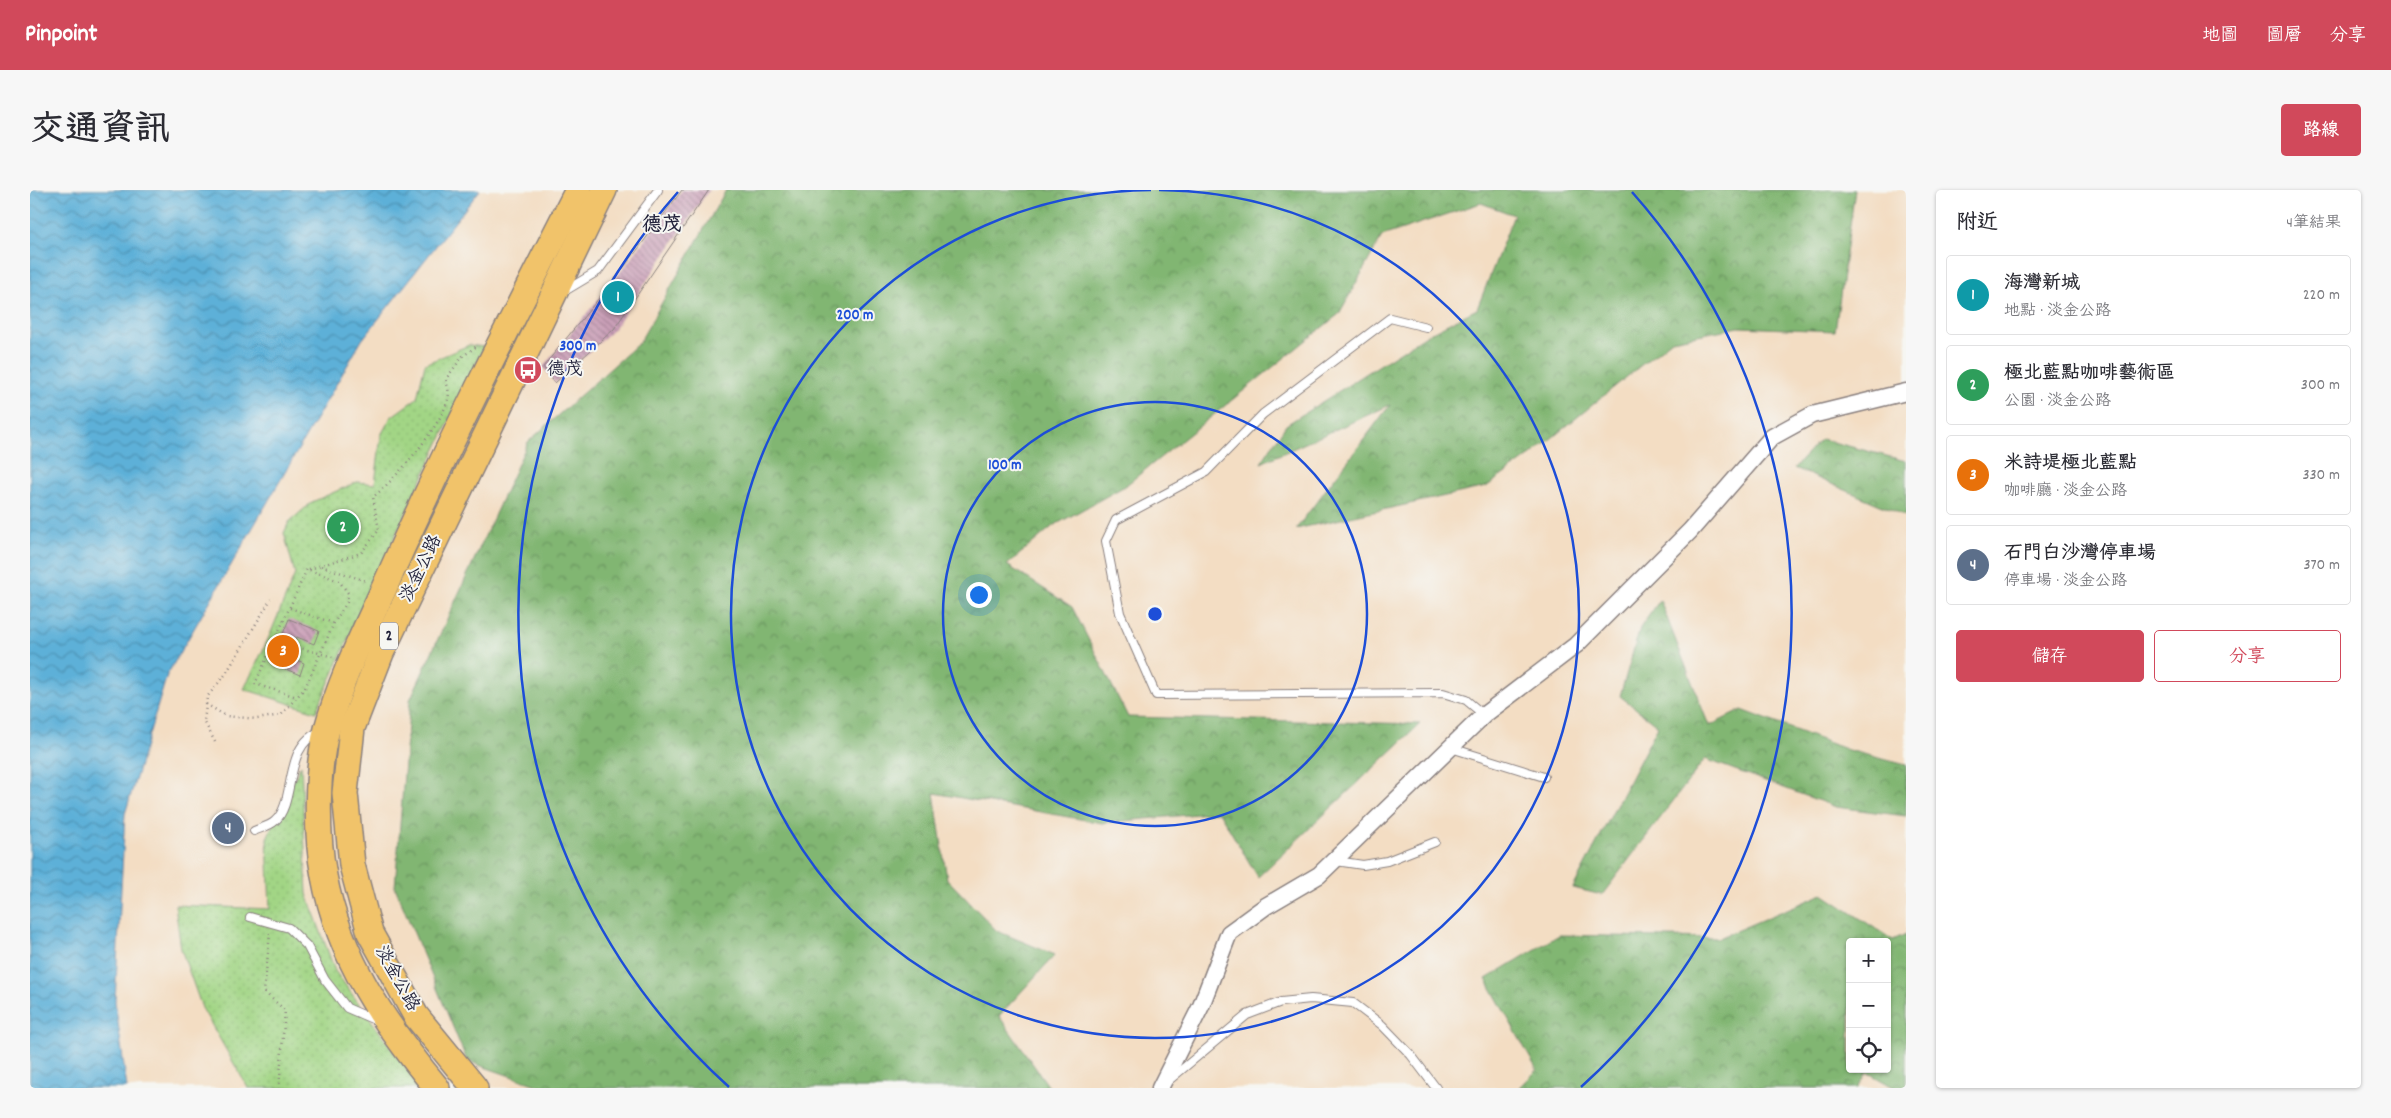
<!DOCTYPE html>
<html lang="zh-TW">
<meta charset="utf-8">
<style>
body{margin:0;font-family:Dekko,"LXGW WenKai TC",sans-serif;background:#f7f7f7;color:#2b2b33}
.controls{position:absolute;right:15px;bottom:15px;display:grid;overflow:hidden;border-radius:5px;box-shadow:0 1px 4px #0004}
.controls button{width:45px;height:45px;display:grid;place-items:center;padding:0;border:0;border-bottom:1px solid #e1e1e2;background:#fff;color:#2b2b33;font:25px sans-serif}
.you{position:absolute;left:948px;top:404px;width:18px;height:18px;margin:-12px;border:4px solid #fff;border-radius:50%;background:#1a73e8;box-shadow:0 0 0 8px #1a73e833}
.badge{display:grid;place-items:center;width:32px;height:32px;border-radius:50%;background:#d1495b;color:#fff;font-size:16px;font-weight:700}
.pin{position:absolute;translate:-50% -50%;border:2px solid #fff;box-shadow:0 1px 5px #0006}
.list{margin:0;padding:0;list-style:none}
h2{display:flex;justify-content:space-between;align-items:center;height:65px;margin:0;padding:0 20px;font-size:21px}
h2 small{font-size:16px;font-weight:400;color:#7c7c81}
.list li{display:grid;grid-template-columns:32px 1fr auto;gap:15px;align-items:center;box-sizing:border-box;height:80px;margin:0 10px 10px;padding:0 10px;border:1px solid #e1e1e2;border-radius:5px}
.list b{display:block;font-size:19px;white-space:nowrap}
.list p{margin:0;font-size:16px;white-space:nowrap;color:#7c7c81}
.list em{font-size:16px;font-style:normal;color:#7c7c81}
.actions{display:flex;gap:10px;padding:15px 20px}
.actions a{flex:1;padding:11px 0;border:1px solid #d1495b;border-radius:5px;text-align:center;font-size:18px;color:#d1495b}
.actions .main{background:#d1495b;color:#fff}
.icon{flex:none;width:28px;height:28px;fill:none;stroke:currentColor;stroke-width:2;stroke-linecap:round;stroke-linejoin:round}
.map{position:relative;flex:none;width:1876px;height:898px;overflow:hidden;border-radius:5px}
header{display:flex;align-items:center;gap:30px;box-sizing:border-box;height:70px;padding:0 25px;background:#d1495b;color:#fff}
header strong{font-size:24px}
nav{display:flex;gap:28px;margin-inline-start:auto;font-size:18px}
.intro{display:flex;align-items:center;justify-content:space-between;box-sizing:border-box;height:120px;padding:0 30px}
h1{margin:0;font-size:35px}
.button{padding:12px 22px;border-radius:5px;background:#d1495b;color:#fff;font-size:18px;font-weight:700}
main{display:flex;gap:30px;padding:0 30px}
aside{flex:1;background:#fff;border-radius:5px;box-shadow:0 1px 4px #0004}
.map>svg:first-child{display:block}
.forest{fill:url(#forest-crowns);stroke:#526c56;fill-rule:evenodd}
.park{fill:url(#park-dots);stroke:#627c60}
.water{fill:url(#water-waves);stroke:#40698a}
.building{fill:url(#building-back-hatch)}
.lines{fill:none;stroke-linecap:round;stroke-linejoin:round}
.lane-casing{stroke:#8a807f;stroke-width:10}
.street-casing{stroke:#8a807f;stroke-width:19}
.primary-casing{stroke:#8a807f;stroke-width:28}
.path{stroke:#8a807f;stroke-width:2.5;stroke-dasharray:1 4;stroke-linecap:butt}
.lane{stroke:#fff;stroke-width:8}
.street{stroke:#fff;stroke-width:16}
.primary{stroke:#f1c36a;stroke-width:25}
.ring{fill:none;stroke:#1d4ed8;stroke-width:2.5}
.labels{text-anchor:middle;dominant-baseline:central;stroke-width:4;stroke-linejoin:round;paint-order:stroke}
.shield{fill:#f6f6f2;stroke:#626272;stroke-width:1}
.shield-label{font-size:16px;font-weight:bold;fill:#22223b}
.poi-label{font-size:18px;fill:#22223b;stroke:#f6f6f2;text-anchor:start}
.street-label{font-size:18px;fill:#22223b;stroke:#f6f6f2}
.quarter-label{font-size:20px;font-weight:bold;fill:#22223b;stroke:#f6f6f2}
.centre{fill:#1d4ed8;stroke:#f6f6f2;stroke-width:2.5}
.ring-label{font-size:15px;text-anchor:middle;font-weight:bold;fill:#1d4ed8;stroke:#f6f6f2;stroke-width:4;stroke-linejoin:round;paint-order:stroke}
</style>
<header>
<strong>Pinpoint</strong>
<nav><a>地圖</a><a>圖層</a><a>分享</a></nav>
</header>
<div class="intro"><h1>交通資訊</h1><a class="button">路線</a></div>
<main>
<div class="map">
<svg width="1876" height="898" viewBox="0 0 1876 898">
<defs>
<pattern id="forest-crowns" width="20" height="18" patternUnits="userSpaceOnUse" patternTransform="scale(1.25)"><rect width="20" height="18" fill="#81b672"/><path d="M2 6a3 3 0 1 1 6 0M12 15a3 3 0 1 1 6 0" fill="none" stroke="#69945f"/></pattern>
<pattern id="park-dots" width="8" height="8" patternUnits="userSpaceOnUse" patternTransform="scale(1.25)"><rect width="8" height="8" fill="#a2d585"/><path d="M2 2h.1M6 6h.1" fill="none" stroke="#8bb774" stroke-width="1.8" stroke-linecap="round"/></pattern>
<pattern id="water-waves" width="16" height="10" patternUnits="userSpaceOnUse" patternTransform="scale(1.25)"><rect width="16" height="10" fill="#5db0d8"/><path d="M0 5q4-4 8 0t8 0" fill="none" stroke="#4c8fb0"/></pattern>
<pattern id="building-back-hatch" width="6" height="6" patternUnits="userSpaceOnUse" patternTransform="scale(1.25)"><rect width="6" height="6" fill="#cba0b8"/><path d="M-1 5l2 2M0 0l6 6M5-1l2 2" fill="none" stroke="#a48297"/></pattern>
</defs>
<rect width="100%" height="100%" fill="#f6f6f2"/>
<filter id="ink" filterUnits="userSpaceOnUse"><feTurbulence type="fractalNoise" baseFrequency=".02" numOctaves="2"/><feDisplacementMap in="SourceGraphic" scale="10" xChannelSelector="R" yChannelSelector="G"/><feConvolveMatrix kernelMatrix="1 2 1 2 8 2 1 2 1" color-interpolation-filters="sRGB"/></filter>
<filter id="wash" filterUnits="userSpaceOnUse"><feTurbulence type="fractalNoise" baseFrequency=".0096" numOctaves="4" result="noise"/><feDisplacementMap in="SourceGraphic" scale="20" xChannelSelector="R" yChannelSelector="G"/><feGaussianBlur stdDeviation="1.12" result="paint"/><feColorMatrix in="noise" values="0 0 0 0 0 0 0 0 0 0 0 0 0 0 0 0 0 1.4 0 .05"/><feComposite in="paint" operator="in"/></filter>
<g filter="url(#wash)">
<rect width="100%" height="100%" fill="#f3ddc3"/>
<g class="forest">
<path d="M 696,0 L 1825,0 L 1805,141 L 1709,137 L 1642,150 L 1501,265 L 1456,297 L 1266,339 L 1360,215 L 1231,273 L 1256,235 L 1398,144 L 1447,119 L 1484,25 L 1451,13 L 1352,46 L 1309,124 L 1095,296 L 1023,336 L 977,375 L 1042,417 L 1098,527 L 1390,534 L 1228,687 L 1189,622 L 1072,633 L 904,603 L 917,689 L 967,741 L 1025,765 L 969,826 L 1019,897 L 1018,898 L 515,898 L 437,871 L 365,697 L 380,510 L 498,252 L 609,153 Z"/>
<path d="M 1791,249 L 1876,271 L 1876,326 L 1764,278 Z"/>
<path d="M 1630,410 L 1679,536 L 1712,520 L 1818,560 L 1876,575 L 1876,626 L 1806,617 L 1675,569 L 1572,705 L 1543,698 L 1628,536 L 1590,506 L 1610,438 Z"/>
<path d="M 1793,704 L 1863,750 L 1876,744 L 1876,898 L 1865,898 L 1837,882 L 1828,898 L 1489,898 L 1507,880 L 1456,789 L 1529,745 L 1689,748 ZM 1820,752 L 1857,752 L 1857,879 L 1820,879 Z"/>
</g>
<g class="park">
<path d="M 439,155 L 454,157 L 342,395 L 286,522 L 214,499 L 237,452 L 265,384 L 254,343 L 259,332 L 282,312 L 327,292 L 345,294 L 351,245 L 361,227 L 387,208 L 395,174 Z"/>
<path d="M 271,575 L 277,704 L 305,781 L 391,898 L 218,898 L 172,818 L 151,759 L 145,715 L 240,719 L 237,648 Z"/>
</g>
<path class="water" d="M 0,0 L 450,0 L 332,150 L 137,485 L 95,624 L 85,811 L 97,898 L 0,898 Z"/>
<g id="blocks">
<g class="building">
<path d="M 652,0 L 679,0 L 584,139 L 525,193 L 513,177 L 596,75 Z"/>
<path d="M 259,429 L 289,441 L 284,454 L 267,447 L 259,467 L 274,473 L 270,485 L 241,473 Z"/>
</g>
</g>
</g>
<g filter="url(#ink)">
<use href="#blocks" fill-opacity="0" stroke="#8a807f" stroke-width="1"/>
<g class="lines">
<defs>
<g id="lane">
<path d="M 533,102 L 568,81 L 628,0"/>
<path d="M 1396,137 L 1360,128 L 1233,224 L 1176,282 L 1086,330 L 1076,351 L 1090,423 L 1126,505 L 1413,503 L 1436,510 L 1454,525"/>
<path d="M 1421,558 L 1514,587"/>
<path d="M 224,641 C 230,638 240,636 245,631 C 267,612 252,554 292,541"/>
<path d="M 1306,671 L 1333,675 L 1357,671 L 1405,652"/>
<path d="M 220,727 L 259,738 L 277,756 L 295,790 L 317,818 L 347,831"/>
<path d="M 1138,891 L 1217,825 L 1251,812 L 1281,809 L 1323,813 L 1352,835 L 1381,865 L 1406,898"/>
</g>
<path id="street" d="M 1130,898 L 1171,816 L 1199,743 L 1236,716 L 1289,685 L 1454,525 L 1546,455 L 1660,341 L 1742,247 L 1782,225 L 1876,202"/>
<g id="primary">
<path d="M 407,898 C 355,835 309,768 294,686 C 286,645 286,579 297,539 C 312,483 340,431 363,378 C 420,250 484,125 548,0"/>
<path d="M 445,898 L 386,826 L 340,743 L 322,675 L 315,603 L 322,538 L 351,463 L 574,0"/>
</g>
</defs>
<use href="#lane" class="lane-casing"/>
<use href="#street" class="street-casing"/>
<use href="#primary" class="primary-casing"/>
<g class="path">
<path d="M 291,376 L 336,391"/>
<path d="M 279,379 L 331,363 L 349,340 L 343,307 C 365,290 412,235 418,209 C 420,203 417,195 416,189 L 433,166 L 447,156"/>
<path d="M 260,418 L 303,433"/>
<path d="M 263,456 L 303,467"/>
<path d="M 176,514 L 196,526 L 227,529 L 251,525 L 275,498 L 304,433 L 317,412 L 318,403 L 309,391 L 277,379 L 225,494 L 267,507"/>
<path d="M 185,552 L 174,531 L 177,507 L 195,485 L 241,409"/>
<path d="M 240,743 L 234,802 L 255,820 L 249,898"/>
</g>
<use href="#lane" class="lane"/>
<use href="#street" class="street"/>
<use href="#primary" class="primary"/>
</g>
</g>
<g class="ring">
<circle cx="1125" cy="424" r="212"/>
<path d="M1129 0A424 424 0 1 1 1121 0"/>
<path d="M699 897A637 637 0 0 1 648 2M1602 2A637 637 0 0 1 1551 897"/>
</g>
<defs>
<symbol id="bus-disc" viewBox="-11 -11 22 22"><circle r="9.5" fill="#d1495b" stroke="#f6f6f2"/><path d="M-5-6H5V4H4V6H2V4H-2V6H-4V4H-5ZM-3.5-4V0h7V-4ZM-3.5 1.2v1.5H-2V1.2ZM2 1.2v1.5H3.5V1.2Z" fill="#fff"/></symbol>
</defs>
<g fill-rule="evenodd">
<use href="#bus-disc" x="482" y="164" width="32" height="32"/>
</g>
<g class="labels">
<rect class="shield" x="350" y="432.5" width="18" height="27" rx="4"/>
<g class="shield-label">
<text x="359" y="446">2</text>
</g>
<g class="poi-label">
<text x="517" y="180">德茂</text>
</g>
<g class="street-label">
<text transform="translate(392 379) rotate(-64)">淡金公路</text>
<text transform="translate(366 789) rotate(61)">淡金公路</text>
</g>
<g class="quarter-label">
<text x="632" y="36">德茂</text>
</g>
</g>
<circle cx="1125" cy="424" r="8" class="centre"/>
<g class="ring-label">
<text x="825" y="129">200 m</text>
<text x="548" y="160">300 m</text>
<text x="975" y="279">100 m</text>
</g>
</svg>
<div class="controls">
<button>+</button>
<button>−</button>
<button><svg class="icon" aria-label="locate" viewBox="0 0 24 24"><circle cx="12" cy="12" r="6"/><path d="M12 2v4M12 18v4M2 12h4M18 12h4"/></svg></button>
</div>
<div class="you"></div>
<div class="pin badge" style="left:588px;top:107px;background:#0f9aa8">1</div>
<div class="pin badge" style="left:313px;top:337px;background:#2e9e5b">2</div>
<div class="pin badge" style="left:253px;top:461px;background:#e8710a">3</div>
<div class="pin badge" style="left:198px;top:638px;background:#5c6f8a">4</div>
</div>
<aside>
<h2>附近<small>4筆結果</small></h2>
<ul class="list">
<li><span class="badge" style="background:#0f9aa8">1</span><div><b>海灣新城</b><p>地點 · 淡金公路</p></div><em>220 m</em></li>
<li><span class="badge" style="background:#2e9e5b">2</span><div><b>極北藍點咖啡藝術區</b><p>公園 · 淡金公路</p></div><em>300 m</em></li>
<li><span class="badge" style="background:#e8710a">3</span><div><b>米詩堤極北藍點</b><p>咖啡廳 · 淡金公路</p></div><em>330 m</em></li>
<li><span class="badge" style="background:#5c6f8a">4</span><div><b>石門白沙灣停車場</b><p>停車場 · 淡金公路</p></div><em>370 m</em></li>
</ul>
<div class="actions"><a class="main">儲存</a><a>分享</a></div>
</aside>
</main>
